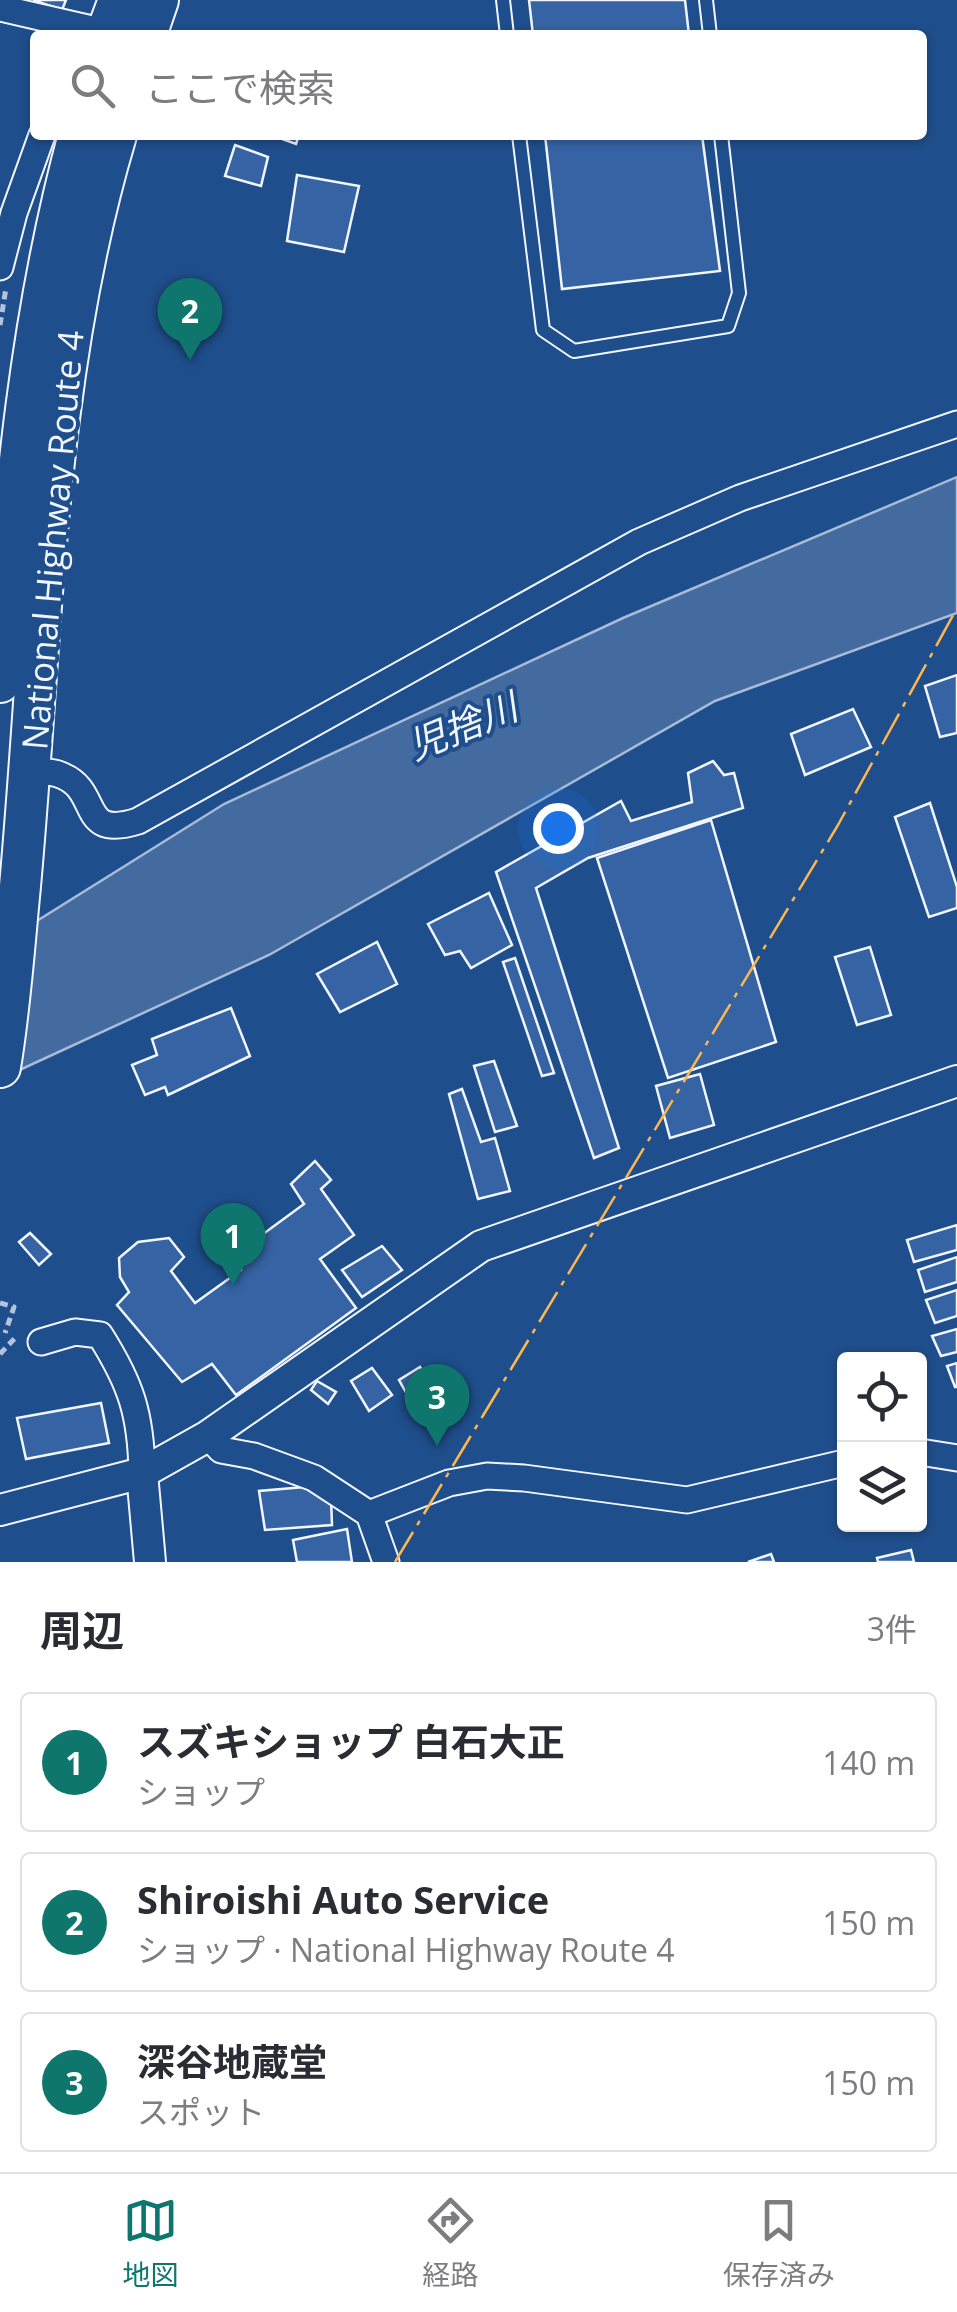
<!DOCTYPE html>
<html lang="ja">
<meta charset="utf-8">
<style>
body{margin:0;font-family:"Open Sans","Noto Sans JP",sans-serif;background:#f7f7f7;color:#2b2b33}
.controls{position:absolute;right:30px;bottom:30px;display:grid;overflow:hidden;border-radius:10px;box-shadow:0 2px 8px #0004}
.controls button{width:90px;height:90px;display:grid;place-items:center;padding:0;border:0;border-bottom:2px solid #e1e1e2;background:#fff;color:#2b2b33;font:50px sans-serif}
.you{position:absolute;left:558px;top:828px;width:35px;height:35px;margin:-25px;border:8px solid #fff;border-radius:50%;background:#1a73e8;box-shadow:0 0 0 15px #1a73e833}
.badge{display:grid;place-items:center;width:65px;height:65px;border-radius:50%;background:#0f766e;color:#fff;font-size:32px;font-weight:700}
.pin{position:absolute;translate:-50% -82px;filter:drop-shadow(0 2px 5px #0008)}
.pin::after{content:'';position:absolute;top:52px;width:35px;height:30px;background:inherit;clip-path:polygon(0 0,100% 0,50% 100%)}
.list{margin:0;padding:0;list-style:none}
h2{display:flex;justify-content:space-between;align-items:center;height:130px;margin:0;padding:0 40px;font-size:42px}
h2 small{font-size:32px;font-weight:400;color:#7c7c81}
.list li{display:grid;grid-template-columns:65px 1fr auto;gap:30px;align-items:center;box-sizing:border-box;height:140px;margin:0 20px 20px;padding:0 20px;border:2px solid #e1e1e2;border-radius:10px}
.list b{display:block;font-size:38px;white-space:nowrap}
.list p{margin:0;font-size:32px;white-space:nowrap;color:#7c7c81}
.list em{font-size:32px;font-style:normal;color:#7c7c81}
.icon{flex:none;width:55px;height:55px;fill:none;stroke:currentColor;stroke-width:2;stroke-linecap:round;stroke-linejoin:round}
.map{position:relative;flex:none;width:957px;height:1562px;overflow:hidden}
.search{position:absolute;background:#fff;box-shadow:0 2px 8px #0004;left:30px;right:30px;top:30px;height:110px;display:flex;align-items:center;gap:25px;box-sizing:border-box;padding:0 35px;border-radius:10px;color:#7c7c81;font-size:38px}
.sheet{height:610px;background:#fff}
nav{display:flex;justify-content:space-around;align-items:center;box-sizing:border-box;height:140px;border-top:2px solid #e1e1e2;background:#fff;font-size:28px;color:#7c7c81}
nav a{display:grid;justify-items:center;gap:5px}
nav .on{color:#0f766e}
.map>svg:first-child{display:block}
.water{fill:#446ba0;stroke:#a8bbd7;stroke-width:2.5}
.building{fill:#3563a3;stroke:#f2f6ff;stroke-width:2.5}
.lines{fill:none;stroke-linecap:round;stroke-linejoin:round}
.service-casing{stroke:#f2f6ff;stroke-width:16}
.minor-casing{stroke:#f2f6ff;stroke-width:29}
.tertiary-casing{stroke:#f2f6ff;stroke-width:34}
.trunk-casing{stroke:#f2f6ff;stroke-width:44}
.path{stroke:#b3c4dc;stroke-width:5;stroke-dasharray:8 5;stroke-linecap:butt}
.service{stroke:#1f4e8c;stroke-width:12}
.minor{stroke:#1f4e8c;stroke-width:25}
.tertiary{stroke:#1f4e8c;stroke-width:30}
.trunk{stroke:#1f4e8c;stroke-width:40}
.power{stroke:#ffb74d;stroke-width:2.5;stroke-dasharray:35 8 5 8;stroke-linecap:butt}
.labels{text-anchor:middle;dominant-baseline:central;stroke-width:8;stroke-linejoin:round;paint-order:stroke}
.street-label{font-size:35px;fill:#f2f6ff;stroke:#1f4e8c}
.water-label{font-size:38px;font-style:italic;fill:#f2f6ff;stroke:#1f4e8c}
</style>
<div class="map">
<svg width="957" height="1562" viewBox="0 0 957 1562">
<rect width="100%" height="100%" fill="#1f4e8c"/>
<path class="water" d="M 957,477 L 957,613 L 715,701 L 269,955 L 0,1079 L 0,944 L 224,804 L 623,618 Z"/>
<g class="building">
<path d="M 33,0 L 66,0 L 62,10 Z"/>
<path d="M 529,0 L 685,0 L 689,35 L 533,35 Z"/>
<path d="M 271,135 L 299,135 L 296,144 Z"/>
<path d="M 545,135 L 702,135 L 720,271 L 562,289 Z"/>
<path d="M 235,145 L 268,157 L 261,186 L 225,176 Z"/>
<path d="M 297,175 L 359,186 L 344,252 L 287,241 Z"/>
<path d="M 957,675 L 957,733 L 940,737 L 925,686 Z"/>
<path d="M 853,709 L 871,747 L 805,775 L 791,734 Z"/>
<path d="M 713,761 L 724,775 L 734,773 L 743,808 L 588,858 L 536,888 L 619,1148 L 594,1158 L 496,872 L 621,801 L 631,821 L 692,802 L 688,773 Z"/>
<path d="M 930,803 L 957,887 L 957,908 L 929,917 L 895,817 Z"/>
<path d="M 711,820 L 776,1042 L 668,1078 L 597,858 Z"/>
<path d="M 489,893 L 512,945 L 471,968 L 460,951 L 445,955 L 428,924 Z"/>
<path d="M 377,942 L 397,984 L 340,1012 L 317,974 Z"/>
<path d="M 870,947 L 891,1015 L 857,1025 L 835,957 Z"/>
<path d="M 515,958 L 554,1073 L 542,1076 L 503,962 Z"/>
<path d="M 231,1008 L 250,1056 L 168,1095 L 165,1087 L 145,1095 L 132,1065 L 157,1055 L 152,1039 Z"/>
<path d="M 494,1061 L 517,1126 L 495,1132 L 474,1066 Z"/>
<path d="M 700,1074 L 714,1125 L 670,1138 L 656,1086 Z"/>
<path d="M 462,1089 L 481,1142 L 495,1138 L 510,1191 L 478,1199 L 449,1094 Z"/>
<path d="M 315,1161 L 331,1180 L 321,1189 L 354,1235 L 320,1259 L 356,1308 L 236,1395 L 212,1364 L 182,1382 L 117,1305 L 129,1292 L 120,1277 L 119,1258 L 138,1242 L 169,1238 L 184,1257 L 171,1271 L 195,1303 L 241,1270 L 232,1257 L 304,1204 L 291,1184 Z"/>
<path d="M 957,1225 L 957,1250 L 914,1262 L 907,1240 Z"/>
<path d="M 30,1233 L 51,1254 L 39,1265 L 19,1242 Z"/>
<path d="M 382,1246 L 402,1270 L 362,1297 L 342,1270 Z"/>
<path d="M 957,1257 L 957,1282 L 925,1292 L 918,1270 Z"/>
<path d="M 957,1290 L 957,1316 L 935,1323 L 926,1300 Z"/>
<path d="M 957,1329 L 957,1352 L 941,1356 L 932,1336 Z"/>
<path d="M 957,1363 L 957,1387 L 955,1387 L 947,1366 Z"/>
<path d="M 420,1367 L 440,1401 L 418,1414 L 399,1380 Z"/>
<path d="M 372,1368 L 392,1395 L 369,1411 L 351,1381 Z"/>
<path d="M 317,1381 L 336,1392 L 328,1404 L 311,1390 Z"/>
<path d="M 101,1403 L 109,1443 L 26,1459 L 17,1418 Z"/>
<path d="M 316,1486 L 331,1498 L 332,1525 L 265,1530 L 259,1491 Z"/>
<path d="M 347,1529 L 352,1562 L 297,1562 L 293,1540 Z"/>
<path d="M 911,1550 L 914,1562 L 878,1562 L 877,1558 Z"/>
<path d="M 771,1554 L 774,1562 L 748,1562 Z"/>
</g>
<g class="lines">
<defs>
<g id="service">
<path d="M 503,0 L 507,35"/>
<path d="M 706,0 L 710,35"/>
<path d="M 519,135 L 543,330 L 574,351 L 728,326 L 739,293 L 721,135"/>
</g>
<g id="minor">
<path d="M 0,8 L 118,35"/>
<path d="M 0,267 L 14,213 L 42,135"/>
<path d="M 30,771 C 41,772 54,771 63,776 C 101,792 78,840 138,821 L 639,542 L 740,498 L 957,424"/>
<path d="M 41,1342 L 75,1332 L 100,1335 C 131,1384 141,1414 142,1473"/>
<path d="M 208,1436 L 221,1450 L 254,1456 L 314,1478 L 369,1514 L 386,1562"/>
<path d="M 920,1452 L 957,1458"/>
<path d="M 369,1514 L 449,1483 L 487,1476 L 524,1478 L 687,1500 L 844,1463"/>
</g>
<g id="tertiary">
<path d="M 142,1473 L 150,1562"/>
<path d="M 0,1510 L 142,1473 L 208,1436 L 481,1246 L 957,1081"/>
</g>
<g id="trunk">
<path d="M 106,35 L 119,0"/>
<path d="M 146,35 L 158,0"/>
<path d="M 0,682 C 14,498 30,314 79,135"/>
<path d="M 0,1067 C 10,1008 14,947 20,886 C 43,635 43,379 116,135"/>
</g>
</defs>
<use href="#service" class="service-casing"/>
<use href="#minor" class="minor-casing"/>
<use href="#tertiary" class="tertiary-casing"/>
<use href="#trunk" class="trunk-casing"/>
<g class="path">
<path d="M 0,325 L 6,288"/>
<path d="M 0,1303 L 14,1307 L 5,1333"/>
<path d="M 0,1354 L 15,1338"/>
</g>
<use href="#service" class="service"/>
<use href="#minor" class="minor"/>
<use href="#tertiary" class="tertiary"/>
<use href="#trunk" class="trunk"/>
<path class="power" d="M 395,1562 L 838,825 L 957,608"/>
</g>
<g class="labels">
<g class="street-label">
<text transform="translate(52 540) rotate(-85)">National Highway Route 4</text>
</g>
<g class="water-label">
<text transform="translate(462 725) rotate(-22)">児捨川</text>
</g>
</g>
</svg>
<div class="controls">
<button><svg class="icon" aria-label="locate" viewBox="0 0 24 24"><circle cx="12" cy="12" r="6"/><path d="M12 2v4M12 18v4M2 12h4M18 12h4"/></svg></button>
<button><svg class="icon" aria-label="layers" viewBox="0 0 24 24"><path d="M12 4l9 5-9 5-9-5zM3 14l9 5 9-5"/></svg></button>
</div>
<div class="you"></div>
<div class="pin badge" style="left:233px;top:1285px">1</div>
<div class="pin badge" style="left:190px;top:360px">2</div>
<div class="pin badge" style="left:437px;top:1446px">3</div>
<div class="search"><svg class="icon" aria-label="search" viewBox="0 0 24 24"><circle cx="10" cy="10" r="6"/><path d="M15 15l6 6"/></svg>ここで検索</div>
</div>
<section class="sheet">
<h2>周辺<small>3件</small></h2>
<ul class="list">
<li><span class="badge">1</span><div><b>スズキショップ 白石大正</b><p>ショップ</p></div><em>140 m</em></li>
<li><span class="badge">2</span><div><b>Shiroishi Auto Service</b><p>ショップ · National Highway Route 4</p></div><em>150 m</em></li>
<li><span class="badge">3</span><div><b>深谷地蔵堂</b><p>スポット</p></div><em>150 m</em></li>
</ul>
</section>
<nav>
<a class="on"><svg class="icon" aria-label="map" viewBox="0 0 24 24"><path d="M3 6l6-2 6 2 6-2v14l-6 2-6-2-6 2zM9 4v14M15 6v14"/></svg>地図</a>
<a><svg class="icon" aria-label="directions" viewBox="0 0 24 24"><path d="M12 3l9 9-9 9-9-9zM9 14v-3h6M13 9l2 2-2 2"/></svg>経路</a>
<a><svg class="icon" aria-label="saved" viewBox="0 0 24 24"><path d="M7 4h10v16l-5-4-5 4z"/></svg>保存済み</a>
</nav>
